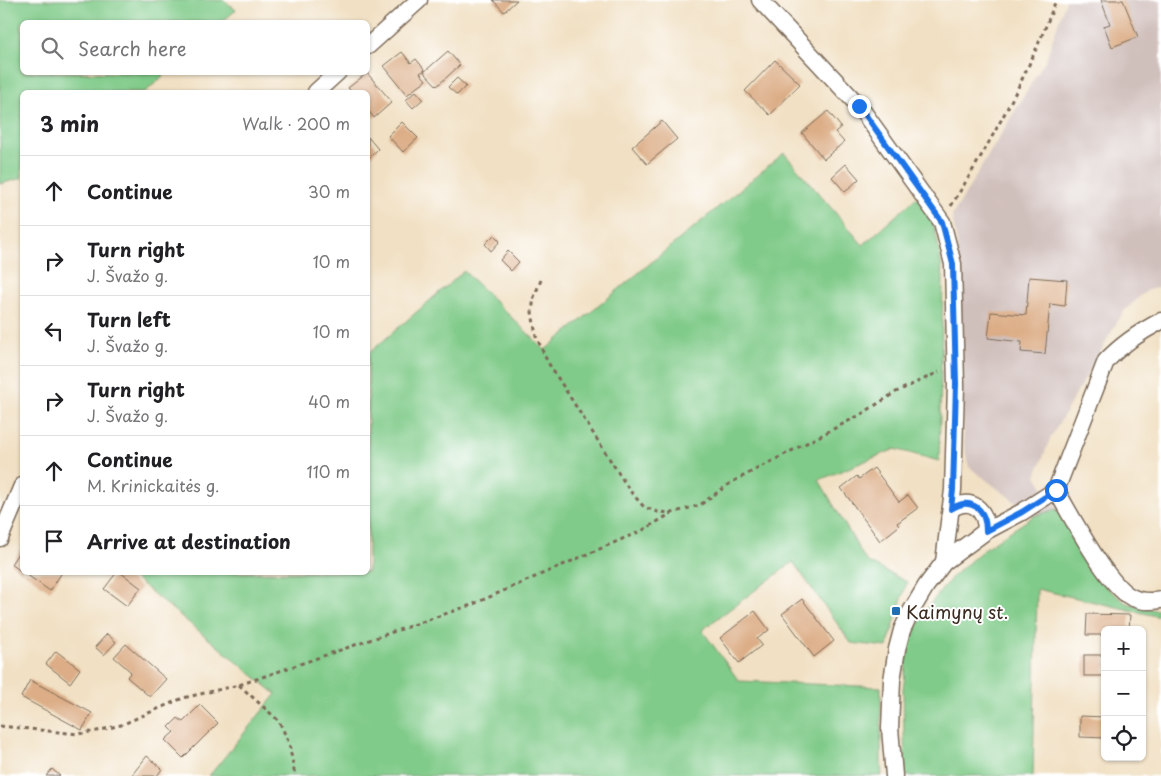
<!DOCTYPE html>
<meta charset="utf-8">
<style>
body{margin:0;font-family:"Playpen Sans",sans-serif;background:#f2f2f2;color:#202124}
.controls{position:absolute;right:15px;bottom:15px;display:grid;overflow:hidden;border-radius:8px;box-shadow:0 1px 4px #0004}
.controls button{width:45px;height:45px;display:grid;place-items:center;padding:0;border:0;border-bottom:1px solid #e0e0e0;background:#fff;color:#202124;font:25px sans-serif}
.stop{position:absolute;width:15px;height:15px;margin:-11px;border:4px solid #1a73e8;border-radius:50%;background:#fff}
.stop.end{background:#1a73e8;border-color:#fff;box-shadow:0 1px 5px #0008}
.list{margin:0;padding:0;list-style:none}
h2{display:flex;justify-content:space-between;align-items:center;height:65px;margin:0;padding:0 20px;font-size:21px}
h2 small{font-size:16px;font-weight:400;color:#757577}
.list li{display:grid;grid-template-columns:32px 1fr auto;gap:15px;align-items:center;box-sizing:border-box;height:70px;padding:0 20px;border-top:1px solid #e0e0e0}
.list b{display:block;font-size:19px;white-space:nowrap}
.list p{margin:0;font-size:16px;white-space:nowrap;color:#757577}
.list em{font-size:16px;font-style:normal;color:#757577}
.icon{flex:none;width:28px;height:28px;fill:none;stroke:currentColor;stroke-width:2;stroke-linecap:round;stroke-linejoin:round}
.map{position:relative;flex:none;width:1161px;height:776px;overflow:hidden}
.search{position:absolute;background:#fff;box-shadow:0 1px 4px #0004;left:20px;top:20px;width:350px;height:55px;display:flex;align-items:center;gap:12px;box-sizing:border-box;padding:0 18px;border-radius:8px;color:#757577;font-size:19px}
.panel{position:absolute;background:#fff;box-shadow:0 1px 4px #0004;left:20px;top:90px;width:350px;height:485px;border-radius:8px}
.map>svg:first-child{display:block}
.industrial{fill:#d0c0bc}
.green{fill:#80cb89;stroke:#5e7a54}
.building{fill:#dcad86}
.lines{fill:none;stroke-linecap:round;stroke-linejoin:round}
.street-casing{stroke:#7b6a58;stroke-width:19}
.path{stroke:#7b6a58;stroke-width:3;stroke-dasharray:4 4;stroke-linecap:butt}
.street{stroke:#fff;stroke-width:16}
.route{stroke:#1a73e8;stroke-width:6}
.poi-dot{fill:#1f6fb2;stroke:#fff;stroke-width:2}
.labels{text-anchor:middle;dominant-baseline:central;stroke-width:4;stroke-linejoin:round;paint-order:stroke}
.poi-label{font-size:18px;fill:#3b2a1e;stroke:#fff;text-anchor:start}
</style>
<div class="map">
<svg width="1161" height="776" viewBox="0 0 1161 776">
<rect width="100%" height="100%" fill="#fff"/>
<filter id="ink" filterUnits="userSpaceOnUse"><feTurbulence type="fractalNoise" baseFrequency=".02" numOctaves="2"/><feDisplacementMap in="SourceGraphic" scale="10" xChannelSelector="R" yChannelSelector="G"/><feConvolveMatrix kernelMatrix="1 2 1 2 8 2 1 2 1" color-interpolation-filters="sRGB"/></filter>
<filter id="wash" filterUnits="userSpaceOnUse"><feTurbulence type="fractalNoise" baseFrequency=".0096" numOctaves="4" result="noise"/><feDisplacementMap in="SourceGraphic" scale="20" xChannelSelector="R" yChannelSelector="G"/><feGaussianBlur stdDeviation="1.12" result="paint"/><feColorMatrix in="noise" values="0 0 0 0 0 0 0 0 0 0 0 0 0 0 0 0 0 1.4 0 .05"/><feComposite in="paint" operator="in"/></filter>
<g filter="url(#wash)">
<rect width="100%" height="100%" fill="#f1e0c3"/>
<path class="industrial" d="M 1066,0 L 1161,0 L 1161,286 L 1146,291 L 1123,312 L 1050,439 L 1036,476 L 1057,509 L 1034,516 L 969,467 L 964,445 L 957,242 L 952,216 L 1046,59 Z"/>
<g class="green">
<path d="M 0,0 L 224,0 L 236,10 L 222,22 L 22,22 L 22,72 L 167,73 L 145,92 L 22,92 L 22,178 L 0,184 Z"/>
<path d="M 784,153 L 863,245 L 917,197 L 932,219 L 938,243 L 943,278 L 939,461 L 895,449 L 819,480 L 866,561 L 907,582 L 887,647 L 851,643 L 793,562 L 702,630 L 739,681 L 881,687 L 881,763 L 882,776 L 209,776 L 276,694 L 128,573 L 368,572 L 368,354 L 464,271 L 545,350 Z"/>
<path d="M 1057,509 L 1106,587 L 1126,603 L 1155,610 L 1161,610 L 1161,617 L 1037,589 L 1033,776 L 905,776 L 903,689 L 909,644 L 923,613 L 953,576 L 988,546 L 1034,516 Z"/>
</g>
<g id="blocks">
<g class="building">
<path d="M 493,0 L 517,0 L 504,12 Z"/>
<path d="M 1101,0 L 1123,0 L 1138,37 L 1112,47 L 1104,26 L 1110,24 Z"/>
<path d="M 448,51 L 460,65 L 437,86 L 424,72 Z"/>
<path d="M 402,52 L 411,63 L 416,59 L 425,70 L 420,73 L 426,80 L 407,95 L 384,66 Z"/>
<path d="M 775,60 L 800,84 L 770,115 L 745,91 Z"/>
<path d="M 367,73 L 392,102 L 374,118 L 368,110 L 368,92 L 352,92 L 348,88 Z"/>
<path d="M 457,78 L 466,86 L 457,95 L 448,87 Z"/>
<path d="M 416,91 L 423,99 L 413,108 L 406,100 Z"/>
<path d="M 828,111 L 841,127 L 835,132 L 844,142 L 824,159 L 802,133 Z"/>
<path d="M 662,121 L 677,139 L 647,164 L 632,147 Z"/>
<path d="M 402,122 L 418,138 L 403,152 L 388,136 Z"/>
<path d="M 368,137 L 378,149 L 368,159 Z"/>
<path d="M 846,164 L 859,179 L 845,192 L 832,177 Z"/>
<path d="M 494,235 L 500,241 L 491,251 L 485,244 Z"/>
<path d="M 508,251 L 519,262 L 511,271 L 500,260 Z"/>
<path d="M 1029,277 L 1067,280 L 1065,306 L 1050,304 L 1045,354 L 1021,352 L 1022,342 L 988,338 L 991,312 L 1026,315 Z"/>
<path d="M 874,468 L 899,502 L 908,495 L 918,508 L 897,523 L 899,526 L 880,541 L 841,488 L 857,476 L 859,479 Z"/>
<path d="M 22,547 L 22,572 L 11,564 Z"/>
<path d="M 23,572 L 59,572 L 61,574 L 50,591 Z"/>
<path d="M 117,572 L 120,572 L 141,588 L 127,606 L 104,589 Z"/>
<path d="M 802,599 L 834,641 L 814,657 L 782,614 Z"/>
<path d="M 755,611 L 769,630 L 757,639 L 762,645 L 739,663 L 720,638 Z"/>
<path d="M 1087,614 L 1130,615 L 1129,630 L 1105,630 L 1105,635 L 1086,635 Z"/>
<path d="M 107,634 L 116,642 L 104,655 L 95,647 Z"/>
<path d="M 126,644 L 166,679 L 150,697 L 127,677 L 131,672 L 114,657 Z"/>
<path d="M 56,651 L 80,669 L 70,683 L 46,664 Z"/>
<rect x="1084" y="655" width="21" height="21"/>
<path d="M 30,680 L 92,713 L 82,730 L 21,697 Z"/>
<path d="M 200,705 L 218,723 L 183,758 L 165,740 L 174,732 L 169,727 L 178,718 L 183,722 Z"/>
<path d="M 1080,716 L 1105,717 L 1105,738 L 1080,737 Z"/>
<path d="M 147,756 L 162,769 L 157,776 L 131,776 Z"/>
<path d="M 52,769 L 60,776 L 46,776 Z"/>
</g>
</g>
</g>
<g filter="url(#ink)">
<use href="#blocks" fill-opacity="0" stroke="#7b6a58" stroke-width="1"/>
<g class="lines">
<defs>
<g id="street">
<path d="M 760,0 L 859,106 L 942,222 L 953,264 L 956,385 L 953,490 L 944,562"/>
<path d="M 368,46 L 419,0"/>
<path d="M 316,92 L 338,72"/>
<path d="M 1056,490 C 1071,515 1107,585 1131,597 C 1141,602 1150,602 1161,600"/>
<path d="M 951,509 C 971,496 986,509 986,531"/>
<path d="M 0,538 L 22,486"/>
<path d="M 894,776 L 890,728 L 892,680 L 897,649 L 902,630 L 910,613 L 926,586 L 944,562 L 986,531 L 1022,512 L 1056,490 L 1106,361 C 1122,344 1140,332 1161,321"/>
</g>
</defs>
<use href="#street" class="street-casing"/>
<g class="path">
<path d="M 951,206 C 992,140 1029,73 1056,0"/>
<path d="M 541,280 L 534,297 L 532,312 L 536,336 L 547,361 L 630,491 L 644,507 L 658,512 L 672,513 L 700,505 L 732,482 L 860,415 L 896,392 L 939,372"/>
<path d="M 239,685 L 279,721 L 289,743 L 295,776"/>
<path d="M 0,726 L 78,734 L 97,731 L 121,725 L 183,698 L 239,685 L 471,605 L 643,530 L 672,513"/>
</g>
<use href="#street" class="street"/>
</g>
</g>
<g class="lines" filter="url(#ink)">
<path class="route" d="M 859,106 L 942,222 L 953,264 L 956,384 L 953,490 L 951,509 C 971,496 986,509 986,531 L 1022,512 L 1056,490"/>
</g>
<rect class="poi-dot" x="891" y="606" width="10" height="10" rx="2.5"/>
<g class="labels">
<g class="poi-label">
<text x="906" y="611">Kaimynų st.</text>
</g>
</g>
</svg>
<div class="controls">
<button>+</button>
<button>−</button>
<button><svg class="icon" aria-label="locate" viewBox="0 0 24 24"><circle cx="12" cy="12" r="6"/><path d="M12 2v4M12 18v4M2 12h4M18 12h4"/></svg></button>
</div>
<div class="stop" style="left:1056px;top:490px"></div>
<div class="stop end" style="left:859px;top:106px"></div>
<div class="search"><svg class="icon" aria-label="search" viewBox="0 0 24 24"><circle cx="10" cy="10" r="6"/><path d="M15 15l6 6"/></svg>Search here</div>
<section class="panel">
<h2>3 min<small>Walk · 200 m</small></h2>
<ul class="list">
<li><svg class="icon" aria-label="ahead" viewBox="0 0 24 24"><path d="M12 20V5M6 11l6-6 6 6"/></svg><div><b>Continue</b></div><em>30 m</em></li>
<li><svg class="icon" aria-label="right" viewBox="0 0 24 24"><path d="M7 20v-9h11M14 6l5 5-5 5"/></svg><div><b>Turn right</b><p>J. Švažo g.</p></div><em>10 m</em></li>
<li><svg class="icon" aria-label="left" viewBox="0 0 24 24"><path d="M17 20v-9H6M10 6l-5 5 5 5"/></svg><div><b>Turn left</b><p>J. Švažo g.</p></div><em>10 m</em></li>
<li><svg class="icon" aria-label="right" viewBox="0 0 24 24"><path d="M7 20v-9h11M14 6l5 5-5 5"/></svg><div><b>Turn right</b><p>J. Švažo g.</p></div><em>40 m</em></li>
<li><svg class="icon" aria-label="ahead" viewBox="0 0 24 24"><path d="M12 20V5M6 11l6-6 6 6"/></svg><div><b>Continue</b><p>M. Krinickaitės g.</p></div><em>110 m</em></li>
<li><svg class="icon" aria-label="arrive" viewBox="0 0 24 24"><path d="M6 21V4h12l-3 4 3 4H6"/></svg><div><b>Arrive at destination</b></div></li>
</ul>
</section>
</div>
